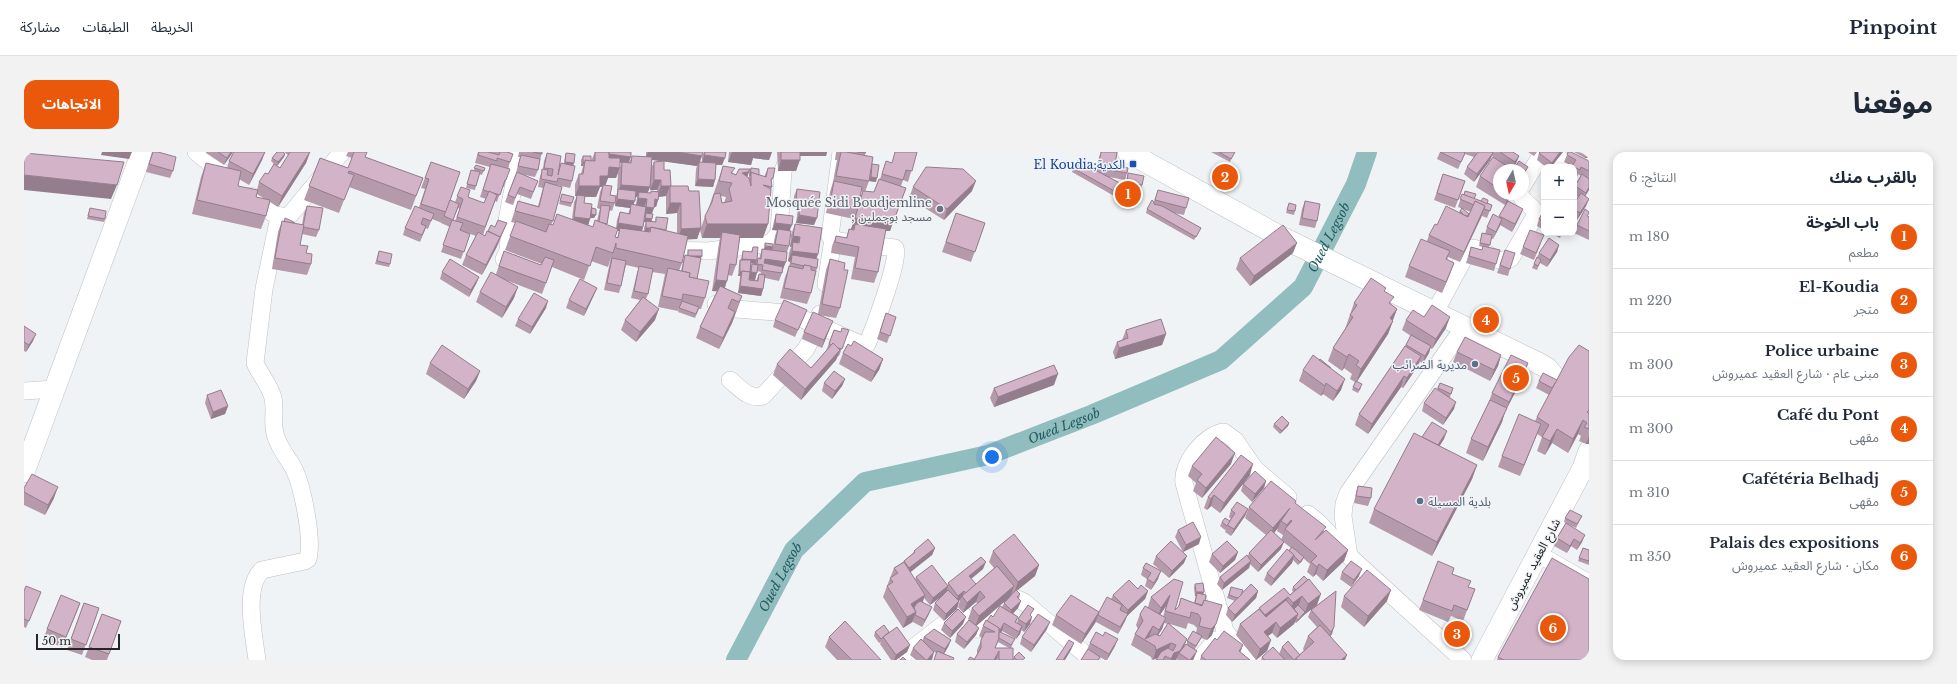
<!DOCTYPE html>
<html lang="ar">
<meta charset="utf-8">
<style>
body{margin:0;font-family:"Libre Baskerville","Noto Sans Arabic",serif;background:#f2f2f3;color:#1f2937;direction:rtl}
.controls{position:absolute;right:12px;top:12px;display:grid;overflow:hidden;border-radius:8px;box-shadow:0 2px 10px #0003}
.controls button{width:36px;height:36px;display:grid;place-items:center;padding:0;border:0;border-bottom:1px solid #e0e1e3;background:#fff;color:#1f2937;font:20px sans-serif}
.compass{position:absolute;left:1469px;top:12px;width:36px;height:36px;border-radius:50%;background:#fff;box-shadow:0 2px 10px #0003;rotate:189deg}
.scale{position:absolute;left:12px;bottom:10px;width:84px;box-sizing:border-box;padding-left:4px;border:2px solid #242526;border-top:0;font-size:11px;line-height:14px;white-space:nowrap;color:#242526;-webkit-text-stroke:3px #f0f3f5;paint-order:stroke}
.you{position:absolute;left:968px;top:305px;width:14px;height:14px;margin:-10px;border:3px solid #fff;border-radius:50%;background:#1a73e8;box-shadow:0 0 0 6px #1a73e833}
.badge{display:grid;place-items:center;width:26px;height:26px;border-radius:50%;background:#ea580c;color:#fff;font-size:13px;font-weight:700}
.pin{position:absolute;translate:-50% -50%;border:2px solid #fff;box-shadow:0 1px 4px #0006}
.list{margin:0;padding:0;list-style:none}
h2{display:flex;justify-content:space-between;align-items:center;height:52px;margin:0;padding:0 16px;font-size:17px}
h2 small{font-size:13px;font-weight:400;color:#747a83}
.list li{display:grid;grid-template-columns:26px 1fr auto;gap:12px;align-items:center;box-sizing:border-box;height:64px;padding:0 16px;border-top:1px solid #e0e1e3}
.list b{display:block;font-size:15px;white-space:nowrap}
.list p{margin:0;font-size:13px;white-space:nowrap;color:#747a83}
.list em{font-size:13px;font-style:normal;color:#747a83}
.map{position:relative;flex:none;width:1565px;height:508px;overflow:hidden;direction:ltr;border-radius:12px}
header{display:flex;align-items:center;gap:24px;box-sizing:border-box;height:56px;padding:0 20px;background:#fff;border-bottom:1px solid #e0e1e3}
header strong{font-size:19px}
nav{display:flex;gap:22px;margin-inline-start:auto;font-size:14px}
.intro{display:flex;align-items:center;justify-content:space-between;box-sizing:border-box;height:96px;padding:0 24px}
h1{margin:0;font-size:28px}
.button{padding:10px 18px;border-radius:12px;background:#ea580c;color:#fff;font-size:14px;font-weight:700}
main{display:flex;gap:24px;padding:0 24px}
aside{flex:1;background:#fff;border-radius:12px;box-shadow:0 2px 10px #0003}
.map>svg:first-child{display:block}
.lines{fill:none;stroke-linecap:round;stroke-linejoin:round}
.river{stroke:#92bdbf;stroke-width:20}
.minor-casing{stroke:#bdbfc1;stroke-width:18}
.major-casing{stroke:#bdbfc1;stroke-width:22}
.minor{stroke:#fff;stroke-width:17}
.major{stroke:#fff;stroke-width:21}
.wall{fill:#b59aac;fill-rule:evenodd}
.shaded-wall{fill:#947d8c}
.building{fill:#d3b3c8;stroke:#947d8c}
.transit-dot{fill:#1a4fb4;stroke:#f0f3f5;stroke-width:1.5}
.worship-dot{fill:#6b7280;stroke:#f0f3f5;stroke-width:1.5}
.service-dot{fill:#5c6f8a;stroke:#f0f3f5;stroke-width:1.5}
.labels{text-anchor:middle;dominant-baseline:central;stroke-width:3;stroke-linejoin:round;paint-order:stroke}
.transit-label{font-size:12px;fill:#164399;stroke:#f0f3f5;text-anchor:end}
.worship-label{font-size:12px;fill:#5b616d;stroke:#f0f3f5;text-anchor:end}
.service-label{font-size:12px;fill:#4e5e75;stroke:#f0f3f5;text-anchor:end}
.street-label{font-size:12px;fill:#242526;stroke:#f0f3f5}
.water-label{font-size:13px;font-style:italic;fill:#205b5f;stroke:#f0f3f5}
</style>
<header>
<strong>Pinpoint</strong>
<nav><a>الخريطة</a><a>الطبقات</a><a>مشاركة</a></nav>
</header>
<div class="intro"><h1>موقعنا</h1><a class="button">الاتجاهات</a></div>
<main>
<aside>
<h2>بالقرب منك<small>النتائج: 6</small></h2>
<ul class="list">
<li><span class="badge">1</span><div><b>باب الخوخة</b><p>مطعم</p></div><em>180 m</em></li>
<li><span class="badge">2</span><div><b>El-Koudia</b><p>متجر</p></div><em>220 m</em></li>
<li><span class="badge">3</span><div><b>Police urbaine</b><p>مبنى عام · شارع العقيد عميروش</p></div><em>300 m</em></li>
<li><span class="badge">4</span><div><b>Café du Pont</b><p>مقهى</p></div><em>300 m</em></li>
<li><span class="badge">5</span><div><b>Cafétéria Belhadj</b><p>مقهى</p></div><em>310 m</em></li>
<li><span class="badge">6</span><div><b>Palais des expositions</b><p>مكان · شارع العقيد عميروش</p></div><em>350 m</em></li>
</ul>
</aside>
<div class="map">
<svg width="1565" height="508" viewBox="0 0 1565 508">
<rect width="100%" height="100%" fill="#f0f3f5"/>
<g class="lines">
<path class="river" id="s1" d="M 712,508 L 770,398 L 841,330 L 964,303 L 1067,263 L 1197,208 L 1279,135 L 1332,32 L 1343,0"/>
<defs>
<g id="minor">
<path d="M 172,0 L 206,27"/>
<path d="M 1527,0 L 1546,15"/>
<path d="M 1499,33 L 1519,0"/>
<path d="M 227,44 C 238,53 250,67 265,64 L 318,0"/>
<path d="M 637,98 L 684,99 L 747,91 L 755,81 L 759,19 L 766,0"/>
<path d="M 480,107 L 484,99 L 485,86 L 483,68 L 496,0"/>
<path d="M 802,132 L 809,87"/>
<path d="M 692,152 L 699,155 L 712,157 L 763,161 L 794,173 L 782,197 L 739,244 C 725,248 716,236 706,228"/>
<path d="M 1411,160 L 1445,97 C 1459,92 1474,117 1487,106 L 1512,62 C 1509,53 1499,51 1496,42"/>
<path d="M 796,162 L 794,173 L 838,193 L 843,192 C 849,179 877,104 871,96 L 814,89 L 806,84 L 817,0"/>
<path d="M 0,239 L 30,237"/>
<path d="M 1284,362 L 1295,371 L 1325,404"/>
<path d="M 1514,402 L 1565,431"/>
<path d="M 233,508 C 230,484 219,436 238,418 L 281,409 L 284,407 C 289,387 279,336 270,317 C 264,306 256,297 252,285 C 247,272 252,259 249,246 C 246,233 236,223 231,211 L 240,137 L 255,65"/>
<path d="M 884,508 L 884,500 L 934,461 L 937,461 L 947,473 L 954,477 L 984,447 L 989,445 L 1000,450 L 1068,508"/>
<path d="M 1175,508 L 1192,488"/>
<path d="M 1223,508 L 1201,479 L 1160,331 C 1157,312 1181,282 1200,280 L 1211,288 L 1231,317 L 1264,345"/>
<path d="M 1439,508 L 1325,404 L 1319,364 L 1320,352 L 1324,341 L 1440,175"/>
</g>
<g id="major">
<path d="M 1104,0 L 1255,84 L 1516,212 L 1523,216 L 1534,229"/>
<path d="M 0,320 L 118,0"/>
<path d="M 1458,508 L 1559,316 L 1565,299"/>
</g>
</defs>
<use href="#minor" class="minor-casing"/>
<use href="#major" class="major-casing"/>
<use href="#minor" class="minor"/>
<use href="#major" class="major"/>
</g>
<g class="wall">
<path d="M 128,0 L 149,19 L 146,26 L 122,20 Z"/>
<path d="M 182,0 L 209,0 L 200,13 L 182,1 Z"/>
<path d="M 210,0 L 241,0 L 238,8 L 225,33 L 215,27 L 214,34 L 233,38 L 235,30 L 244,22 L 250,12 L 247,9 L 248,6 L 261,2 L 260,5 L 253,14 L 256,16 L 286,0 L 282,11 L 254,55 L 246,50 L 242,64 L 237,77 L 168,62 L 177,25 L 182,11 L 203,16 L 205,9 ZM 233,42 L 242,48 L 232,45 Z"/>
<path d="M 260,0 L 266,0 L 264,3 Z"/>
<path d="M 324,0 L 343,0 L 341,5 L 399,26 L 387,58 L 325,35 L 315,61 L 280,48 L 296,6 L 324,16 L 328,6 L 322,4 Z"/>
<path d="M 454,0 L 483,0 L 486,10 L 484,17 L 482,28 L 480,35 L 478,35 L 473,50 L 471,49 L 459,83 L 461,84 L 464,79 L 471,75 L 483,71 L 474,93 L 458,123 L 438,113 L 442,103 L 452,84 L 436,78 L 446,82 L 437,107 L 417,100 L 426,75 L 417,71 L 426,48 L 431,50 L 437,35 L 444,45 L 460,51 L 462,47 L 456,45 L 466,15 L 451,11 ZM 434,56 L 436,57 L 431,69 L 429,68 Z"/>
<path d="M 495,0 L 518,0 L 514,18 L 511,25 L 496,22 L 514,29 L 507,47 L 493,42 L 489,53 L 481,50 L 492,21 L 496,5 L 494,5 Z"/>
<path d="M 571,0 L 607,0 L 605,11 L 608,4 L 622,5 L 622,0 L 679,0 L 676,10 L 678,10 L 678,5 L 680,0 L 702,0 L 698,13 L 692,13 L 691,28 L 689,35 L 671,34 L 672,17 L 673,14 L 640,9 L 640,18 L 646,34 L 665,39 L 677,76 L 681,64 L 684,58 L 699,14 L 712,23 L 726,17 L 723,25 L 725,26 L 725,20 L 727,16 L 735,23 L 740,25 L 744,16 L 749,26 L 747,30 L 748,35 L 746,40 L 739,86 L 716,86 L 712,113 L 708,124 L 704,123 L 701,136 L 718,144 L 708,171 L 695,197 L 672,186 L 676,175 L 693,139 L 688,139 L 695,91 L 696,86 L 678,86 L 676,78 L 673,87 L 663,87 L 658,111 L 655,119 L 657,119 L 659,110 L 661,103 L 663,104 L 664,98 L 678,104 L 676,107 L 673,127 L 681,146 L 677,157 L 675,157 L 671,166 L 654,160 L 656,153 L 654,159 L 634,155 L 640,127 L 641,122 L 628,120 L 624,142 L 622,147 L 631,168 L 612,190 L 597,178 L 601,168 L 616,148 L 607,146 L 613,121 L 615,116 L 602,113 L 597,134 L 595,141 L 580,138 L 587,105 L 584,115 L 567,109 L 560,128 L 528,115 L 518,142 L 484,129 L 490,146 L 478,166 L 452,150 L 456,140 L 472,122 L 480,99 L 517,113 L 518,112 L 481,98 L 491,71 L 487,70 L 494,49 L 514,54 L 519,36 L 514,35 L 516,24 L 519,17 L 520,9 L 523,1 L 535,17 L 537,11 L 540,12 L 541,4 L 542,1 L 549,14 L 548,29 L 546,36 L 532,33 L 529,69 L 527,73 L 529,73 L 548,67 L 550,50 L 553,44 L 551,44 L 551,32 L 555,22 L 557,22 L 559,14 L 557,14 L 557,8 L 559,4 L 567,9 ZM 628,8 L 638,9 L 630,10 L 627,16 ZM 596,11 L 598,11 L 594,21 L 593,41 L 592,44 L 586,43 L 581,33 L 584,26 L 592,26 ZM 626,31 L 626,38 L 633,38 L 633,39 L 627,39 L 626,41 L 623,41 L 626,35 ZM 576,35 L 578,35 L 576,40 L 573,56 L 576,57 L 575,60 L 573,69 L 569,75 L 564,73 L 566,66 L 570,66 L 568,56 L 560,51 L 561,45 L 572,45 ZM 642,44 L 642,62 L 653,61 L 653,81 L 642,79 L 632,65 L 631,70 L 628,69 L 628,62 L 630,55 L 632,55 L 635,45 ZM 697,44 L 702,45 L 700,51 L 698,51 ZM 611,45 L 613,45 L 612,53 L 609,53 ZM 591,50 L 591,54 L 606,56 L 604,62 L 596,60 L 593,68 L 592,76 L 583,73 L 585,58 L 588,59 ZM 620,70 L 622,70 L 620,76 L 620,79 L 618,79 ZM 593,79 L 595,79 L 593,86 L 591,85 Z"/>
<path d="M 705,0 L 748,0 L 745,8 L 729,6 L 727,13 L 704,10 Z"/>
<path d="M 753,0 L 803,0 L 802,4 L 776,4 L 772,19 L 754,19 Z"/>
<path d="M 812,0 L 842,0 L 841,3 L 848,14 L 852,30 L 845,29 L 841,40 L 850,40 L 856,27 L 862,9 L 868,11 L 871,0 L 893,0 L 884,30 L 879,28 L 877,34 L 866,79 L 861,79 L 854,120 L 850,131 L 827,127 L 831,105 L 807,101 L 808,94 L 812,84 L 822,86 L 825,77 L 828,78 L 829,77 L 827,77 L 831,66 L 830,67 L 802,61 L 806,40 L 809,30 L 813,8 L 811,8 ZM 837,39 L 840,40 L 839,39 L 836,48 Z"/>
<path d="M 1077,0 L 1093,0 L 1091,13 L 1103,21 L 1101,28 L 1085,25 L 1101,34 L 1102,29 L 1104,21 L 1118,33 L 1116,41 L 1113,40 L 1106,53 L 1048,20 L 1049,16 L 1073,17 L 1075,5 Z"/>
<path d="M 1187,0 L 1211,0 L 1206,10 Z"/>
<path d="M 1416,0 L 1453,0 L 1452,2 L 1454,0 L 1489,0 L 1495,4 L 1492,11 L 1488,17 L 1475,18 L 1475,42 L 1488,42 L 1484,49 L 1496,64 L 1488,80 L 1476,73 L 1469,87 L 1467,86 L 1465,95 L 1472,112 L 1470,119 L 1442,111 L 1447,95 L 1458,98 L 1459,95 L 1455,94 L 1458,81 L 1461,82 L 1463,75 L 1475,65 L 1483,49 L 1481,53 L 1452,35 L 1456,24 L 1475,9 L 1468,4 L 1466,8 L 1450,30 L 1440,22 L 1443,15 L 1450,5 L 1441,2 L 1434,17 L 1413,7 Z"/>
<path d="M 1504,0 L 1513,0 L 1510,4 Z"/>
<path d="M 1539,0 L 1527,15 L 1522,15 L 1513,8 L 1515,1 Z"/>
<path d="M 1550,0 L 1565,0 L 1565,6 L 1561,6 Z"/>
<path d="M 1543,3 L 1565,9 L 1565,38 L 1561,44 L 1565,47 L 1562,54 L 1553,68 L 1550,66 L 1550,46 L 1553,47 L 1554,45 L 1550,42 L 1550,35 L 1557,24 L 1554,22 L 1553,25 L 1550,24 L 1550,15 L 1548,15 L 1548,14 L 1540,10 Z"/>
<path d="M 407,10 L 436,20 L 418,71 L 408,67 L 404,77 L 402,76 L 396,90 L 379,83 L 381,76 L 395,55 L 401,37 L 397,36 Z"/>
<path d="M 452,13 L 461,16 L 458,23 L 455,22 L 451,38 L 442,36 L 447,18 L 450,18 Z"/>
<path d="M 1491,15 L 1502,18 L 1499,24 L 1499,18 L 1490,18 Z"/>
<path d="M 1419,22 L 1441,29 L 1431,56 L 1410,48 Z"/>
<path d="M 889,35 L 948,39 L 920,68 L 885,46 Z"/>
<path d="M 773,37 L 790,73 L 772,71 L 774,56 L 769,56 L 770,44 Z"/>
<path d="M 1134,38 L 1162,56 L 1160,63 L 1150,61 L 1175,80 L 1170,88 L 1122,61 L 1123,57 L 1130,49 Z"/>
<path d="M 538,42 L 548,51 L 547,55 L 535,52 Z"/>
<path d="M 1438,42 L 1468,53 L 1463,66 L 1458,64 L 1436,110 L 1424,105 L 1423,108 L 1430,111 L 1418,141 L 1381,125 L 1385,114 L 1403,89 L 1405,83 L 1413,73 L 1435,60 L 1436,59 L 1445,62 L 1447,60 L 1434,55 Z"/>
<path d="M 1281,49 L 1293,69 L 1291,76 L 1275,73 L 1278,57 Z"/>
<path d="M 1265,51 L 1271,59 L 1270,63 L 1262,61 Z"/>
<path d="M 283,54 L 295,78 L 292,85 L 278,82 L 276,93 L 282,101 L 287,112 L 283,123 L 248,117 L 254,80 L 258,69 L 278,73 L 280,61 Z"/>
<path d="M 66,56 L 81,67 L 80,70 L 63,67 Z"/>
<path d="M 1520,58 L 1520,78 L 1513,74 L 1515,67 Z"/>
<path d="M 932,61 L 961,71 L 947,110 L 918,100 Z"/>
<path d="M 752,62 L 766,79 L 765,94 L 763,100 L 758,121 L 755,129 L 741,126 L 739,137 L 737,144 L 714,141 L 716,126 L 716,124 L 714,124 L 715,112 L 716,108 L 717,108 L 718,103 L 719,99 L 727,100 L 729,95 L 732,112 L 727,111 L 726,116 L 728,112 L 731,113 L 734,106 L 735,107 L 738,97 L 740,97 L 741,91 L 749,95 L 751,84 L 753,78 L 748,78 L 750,69 ZM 733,119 L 737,120 L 736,123 L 735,122 L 732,129 L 725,128 L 731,128 Z"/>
<path d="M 1564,65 L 1565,65 L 1565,88 L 1550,81 L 1553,73 Z"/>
<path d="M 771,72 L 794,102 L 792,107 L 793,116 L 787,141 L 783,152 L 756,146 L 761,125 L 765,115 L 766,110 L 764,109 L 765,101 L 767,95 L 766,95 L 767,83 Z"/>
<path d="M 1526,81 L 1538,81 L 1536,86 Z"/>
<path d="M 1517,91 L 1510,108 L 1496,102 L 1499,95 Z"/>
<path d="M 1535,93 L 1533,100 L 1523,115 L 1516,111 L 1513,118 L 1508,116 L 1515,101 Z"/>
<path d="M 1481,98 L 1486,117 L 1484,124 L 1473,121 Z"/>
<path d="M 355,99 L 366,112 L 365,115 L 351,112 Z"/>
<path d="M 1269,101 L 1226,134 L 1212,117 L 1216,106 Z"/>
<path d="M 806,107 L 820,118 L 816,156 L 812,166 L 794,163 L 806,176 L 798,196 L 778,187 L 780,180 L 794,162 L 802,118 Z"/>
<path d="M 418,120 L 455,125 L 452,132 L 445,145 L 416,127 Z"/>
<path d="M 573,136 L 570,143 L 560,164 L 542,156 L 545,148 Z"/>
<path d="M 1360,139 L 1367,152 L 1373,157 L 1364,182 L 1333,229 L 1337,236 L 1334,241 L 1328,238 L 1331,230 L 1326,227 L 1328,222 L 1320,216 L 1318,219 L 1304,209 L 1309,196 L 1321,177 L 1330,151 Z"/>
<path d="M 522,156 L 506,182 L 491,174 L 494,167 Z"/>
<path d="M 862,161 L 872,165 L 863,191 L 853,187 Z"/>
<path d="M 780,165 L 771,185 L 749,175 L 751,168 Z"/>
<path d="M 1400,165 L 1422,176 L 1408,197 L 1406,196 L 1405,201 L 1399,211 L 1396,210 L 1393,215 L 1379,236 L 1377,235 L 1344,282 L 1331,273 L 1335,262 L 1381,194 L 1387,184 L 1378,178 L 1382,168 Z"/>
<path d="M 0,174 L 9,189 L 2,200 L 0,199 Z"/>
<path d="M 810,178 L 817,180 L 825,178 L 815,204 L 814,204 L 812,208 L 777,248 L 749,223 L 753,212 L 787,216 L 802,199 Z"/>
<path d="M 1102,178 L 1142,182 L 1138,193 L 1091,207 L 1089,200 L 1093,190 L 1098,188 Z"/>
<path d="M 827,194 L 859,207 L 855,218 L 847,230 L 815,212 L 819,201 Z"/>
<path d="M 1565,199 L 1565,292 L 1562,292 L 1555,289 L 1557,284 L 1554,282 L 1544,301 L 1528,291 L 1521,303 L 1513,299 L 1518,285 L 1513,282 L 1496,324 L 1474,315 L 1478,304 L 1511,269 L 1513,265 L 1525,243 L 1512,236 L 1515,229 L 1533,228 Z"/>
<path d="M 1433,200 L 1477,203 L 1474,214 L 1466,229 L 1429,210 Z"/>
<path d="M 406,211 L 456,219 L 452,229 L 440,247 L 402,222 Z"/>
<path d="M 1504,211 L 1499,225 L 1481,260 L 1478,270 L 1459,309 L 1442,301 L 1447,287 L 1464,252 L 1468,241 Z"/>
<path d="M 1279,218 L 1317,238 L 1309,249 L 1299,242 L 1297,244 L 1275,229 Z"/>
<path d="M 821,227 L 818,234 L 808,247 L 798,239 L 800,231 Z"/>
<path d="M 1416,231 L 1429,236 L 1426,245 L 1430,257 L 1419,273 L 1398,259 L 1400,251 L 1413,237 Z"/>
<path d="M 1030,233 L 970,255 L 966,246 L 970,236 Z"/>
<path d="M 183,243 L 204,254 L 201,262 L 187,267 L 181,251 Z"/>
<path d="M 1265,271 L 1264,274 L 1256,282 L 1249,275 L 1250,272 Z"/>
<path d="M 1398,285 L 1420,287 L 1415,294 L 1453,313 L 1448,327 L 1408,404 L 1345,371 L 1350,357 Z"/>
<path d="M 1207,312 L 1178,346 L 1169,339 L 1172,331 L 1164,324 L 1168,314 Z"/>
<path d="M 1226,323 L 1196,361 L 1187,354 L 1183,358 L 1180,356 L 1184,345 Z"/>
<path d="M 1242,329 L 1240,336 L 1228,350 L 1217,339 L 1219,332 Z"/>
<path d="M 1334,334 L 1347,346 L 1344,354 L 1330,351 L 1332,341 Z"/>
<path d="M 0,336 L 30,346 L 21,363 L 0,353 Z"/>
<path d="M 1271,351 L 1300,379 L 1324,398 L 1320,409 L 1299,429 L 1292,422 L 1289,425 L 1283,420 L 1286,412 L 1279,406 L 1278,409 L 1274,413 L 1269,408 L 1268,411 L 1247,434 L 1240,428 L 1243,421 L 1267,396 L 1257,388 L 1259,383 L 1253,379 L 1254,376 L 1250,381 L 1257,397 L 1234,420 L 1226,412 L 1225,416 L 1198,438 L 1193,432 L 1196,425 L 1224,404 L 1225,401 L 1242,383 L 1221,366 L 1225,355 Z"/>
<path d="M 1224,357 L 1221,364 L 1207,384 L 1201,380 L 1202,377 L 1201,378 L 1196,374 L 1198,370 L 1206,369 L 1207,367 L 1205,365 L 1207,358 Z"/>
<path d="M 1558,364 L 1552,376 L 1544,372 L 1558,390 L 1553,398 L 1547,394 L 1543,401 L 1530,394 L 1533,386 L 1542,371 L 1540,370 L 1541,366 Z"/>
<path d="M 1154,378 L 1175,392 L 1159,400 L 1151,385 Z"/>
<path d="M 911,396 L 908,403 L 886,420 L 891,428 L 892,425 L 924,433 L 924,431 L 959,417 L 947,427 L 952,432 L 970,416 L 965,410 L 969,399 L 1015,413 L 1011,424 L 992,439 L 996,442 L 995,447 L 997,449 L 994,456 L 989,461 L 994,465 L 992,471 L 993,471 L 994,467 L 1007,464 L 1006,472 L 1000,480 L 997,478 L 996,482 L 992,487 L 978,479 L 977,480 L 989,491 L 987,496 L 989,507 L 990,505 L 1000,508 L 950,508 L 953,502 L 953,498 L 958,486 L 955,484 L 959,474 L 963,469 L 969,465 L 978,455 L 981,449 L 952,474 L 955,476 L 952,483 L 940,497 L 931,490 L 933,482 L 945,468 L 944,467 L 948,456 L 954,452 L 952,450 L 939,461 L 934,455 L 936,448 L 935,449 L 933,457 L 920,469 L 909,458 L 911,451 L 918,444 L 906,453 L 900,446 L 899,450 L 905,462 L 898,475 L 889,470 L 879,476 L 859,445 L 863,434 L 870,416 L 879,410 L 880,409 L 889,401 L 890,399 ZM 974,490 L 985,496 L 971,496 Z"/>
<path d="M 1559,396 L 1565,398 L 1565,413 L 1554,409 Z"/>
<path d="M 1214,400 L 1211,408 L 1196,421 L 1185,410 L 1188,402 Z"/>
<path d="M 1132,404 L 1160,411 L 1145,426 L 1129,412 Z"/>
<path d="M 1414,409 L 1444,435 L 1451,437 L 1439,469 L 1427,464 L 1424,470 L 1395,458 Z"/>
<path d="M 1122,411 L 1134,427 L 1127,438 L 1121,434 L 1123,427 L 1117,423 L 1119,416 Z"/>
<path d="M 1318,420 L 1335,424 L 1327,435 L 1316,427 Z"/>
<path d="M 1150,427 L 1151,458 L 1154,455 L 1157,446 L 1170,451 L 1172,444 L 1171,444 L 1170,436 L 1171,432 L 1179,443 L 1188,483 L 1183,488 L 1177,486 L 1171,497 L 1170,506 L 1169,508 L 1153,508 L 1154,506 L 1152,508 L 1132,508 L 1134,506 L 1128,508 L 1127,505 L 1107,493 L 1111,482 L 1114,477 L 1112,473 L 1116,462 L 1124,455 L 1127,445 ZM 1142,454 L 1139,465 L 1136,463 ZM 1140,471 L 1144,472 L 1136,484 L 1134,483 L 1138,477 ZM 1164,471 L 1170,473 L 1173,476 L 1172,481 L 1163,489 L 1163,492 L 1160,494 L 1146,472 L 1162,477 Z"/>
<path d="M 1207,435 L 1217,443 L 1234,439 L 1232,446 L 1208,470 L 1202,463 L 1204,456 L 1211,449 L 1203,446 Z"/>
<path d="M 1269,435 L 1293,453 L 1280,463 L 1272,471 L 1271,470 L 1270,472 L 1253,486 L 1248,481 L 1244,484 L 1247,488 L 1243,499 L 1232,508 L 1212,483 L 1216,472 L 1235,457 L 1235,456 L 1266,443 L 1269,440 L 1268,438 Z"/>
<path d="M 1114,437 L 1124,439 L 1121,447 L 1103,464 L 1101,469 L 1094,482 L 1072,470 L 1057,492 L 1028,473 L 1032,463 L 1075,460 L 1087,447 L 1089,443 Z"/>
<path d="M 0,439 L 14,447 L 2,476 L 0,475 Z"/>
<path d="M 1312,439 L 1308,482 L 1306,484 L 1321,508 L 1237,508 L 1238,505 L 1255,502 L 1258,495 L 1276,503 L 1280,499 L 1279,497 L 1284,484 L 1293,475 L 1284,465 L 1287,458 Z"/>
<path d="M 1320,444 L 1363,449 L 1340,475 L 1317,455 Z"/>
<path d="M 56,451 L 38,495 L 19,488 L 23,477 Z"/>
<path d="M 60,451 L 75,456 L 58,503 L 43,498 Z"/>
<path d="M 78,462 L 97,469 L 83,508 L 68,508 L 61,505 Z"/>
<path d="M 920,471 L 939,472 L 926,486 L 917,478 Z"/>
<path d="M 1023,477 L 1007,500 L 996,492 L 998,485 Z"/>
<path d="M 851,480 L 865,480 L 886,493 L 883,500 L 872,508 L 867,508 L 856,492 L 857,490 L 855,491 L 850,484 Z"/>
<path d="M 805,485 L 857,508 L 813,508 L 801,495 Z"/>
<path d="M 900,485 L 927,488 L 924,495 L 920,502 L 912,501 L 909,499 L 907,508 L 892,508 L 886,503 L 889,496 L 898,489 Z"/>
<path d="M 1193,488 L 1216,500 L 1226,508 L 1176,508 L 1177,504 Z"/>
<path d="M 1066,491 L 1091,494 L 1083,508 L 1081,508 L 1076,505 L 1075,508 L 1057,508 L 1063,498 Z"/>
<path d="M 1474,505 L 1565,508 L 1473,508 Z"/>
</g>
<g class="shaded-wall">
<path d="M 78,0 L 108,0 L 105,7 L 77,3 Z"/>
<path d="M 207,0 L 209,0 L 200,13 L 203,6 Z"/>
<path d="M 241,0 L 238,8 L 225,33 L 229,22 Z"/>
<path d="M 286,0 L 282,11 L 254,55 L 258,44 Z"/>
<path d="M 624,0 L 652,0 L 678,4 L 674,14 L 675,10 L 673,14 L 621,7 Z"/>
<path d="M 708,0 L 748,0 L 745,8 L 729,6 L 727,13 L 704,10 Z"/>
<path d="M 773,0 L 803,0 L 802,4 L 772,4 Z"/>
<path d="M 1536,0 L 1539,0 L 1527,15 L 1526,15 L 1528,11 Z"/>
<path d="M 1563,0 L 1565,0 L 1565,6 L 1561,6 Z"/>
<path d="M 1469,1 L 1466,8 L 1450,30 L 1453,22 Z"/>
<path d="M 261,2 L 260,5 L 253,14 L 254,10 Z"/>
<path d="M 584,2 L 607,5 L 604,12 L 581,9 Z"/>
<path d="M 680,3 L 701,6 L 698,13 L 678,11 Z"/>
<path d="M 1495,4 L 1492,11 L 1488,18 L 1491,10 Z"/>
<path d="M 757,8 L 776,8 L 772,19 L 754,19 Z"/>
<path d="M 541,10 L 550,11 L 549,14 L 540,13 Z"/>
<path d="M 559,10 L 560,10 L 559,14 L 557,14 Z"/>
<path d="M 585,15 L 596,16 L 592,26 L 584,26 L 581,35 L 579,33 L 578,35 L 576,35 L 572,45 L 551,44 L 555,34 L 576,24 Z"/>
<path d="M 726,17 L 721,31 L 718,21 Z"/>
<path d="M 0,23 L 93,33 L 87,47 L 0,38 Z"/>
<path d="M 847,25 L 853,26 L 852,30 L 845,29 Z"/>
<path d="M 674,27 L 691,28 L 689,35 L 671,34 Z"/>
<path d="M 630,28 L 637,28 L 633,38 L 626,38 Z"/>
<path d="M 952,29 L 948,39 L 920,68 L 923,57 Z"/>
<path d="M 597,33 L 626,35 L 622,45 L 615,40 L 613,45 L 594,43 L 594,40 Z"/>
<path d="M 637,34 L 647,34 L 646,34 L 642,44 L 633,45 Z"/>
<path d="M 1565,35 L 1565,38 L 1559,48 L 1562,41 Z"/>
<path d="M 882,36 L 866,79 L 830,77 L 831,72 L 829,77 L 827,77 L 831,66 Z"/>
<path d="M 1485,42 L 1488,42 L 1481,53 L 1484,43 Z"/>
<path d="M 614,46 L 623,47 L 620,55 L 612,54 Z"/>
<path d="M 593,47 L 611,49 L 608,56 L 607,52 L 606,56 L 591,54 Z"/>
<path d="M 631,47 L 634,48 L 632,55 L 629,54 Z"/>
<path d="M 1565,47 L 1562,54 L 1553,68 L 1556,61 Z"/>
<path d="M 772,48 L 776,49 L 774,56 L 769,56 Z"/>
<path d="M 646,51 L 657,51 L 653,61 L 642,62 Z"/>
<path d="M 1461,54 L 1457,65 L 1436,110 L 1440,100 Z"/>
<path d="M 622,55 L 630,56 L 627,63 L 619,62 Z"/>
<path d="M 1499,57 L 1496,64 L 1488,80 L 1491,72 Z"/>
<path d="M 566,62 L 572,63 L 570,66 L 565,66 Z"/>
<path d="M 775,63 L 793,66 L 790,73 L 772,71 Z"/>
<path d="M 550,65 L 566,67 L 564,74 L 548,73 Z"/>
<path d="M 621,66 L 628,67 L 627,71 L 620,70 Z"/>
<path d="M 1478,67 L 1476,74 L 1469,87 L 1472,80 Z"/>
<path d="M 594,71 L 619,75 L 617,82 L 596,76 L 595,79 L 592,78 Z"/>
<path d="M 751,71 L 768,73 L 765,80 L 748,78 Z"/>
<path d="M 683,72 L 744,72 L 739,86 L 698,86 L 698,80 L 696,86 L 678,86 Z"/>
<path d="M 622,76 L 626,76 L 623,84 L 619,83 Z"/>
<path d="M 677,76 L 673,87 L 654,88 L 657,77 Z"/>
<path d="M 769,84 L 776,85 L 772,96 L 769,90 L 767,95 L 766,95 Z"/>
<path d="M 476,85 L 472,96 L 458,123 L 462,113 Z"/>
<path d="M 1273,91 L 1269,101 L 1226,134 L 1230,124 Z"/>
<path d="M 1535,93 L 1533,100 L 1523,115 L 1526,108 Z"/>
<path d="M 741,94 L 749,95 L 748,99 L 740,98 Z"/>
<path d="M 768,99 L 794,102 L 790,113 L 768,103 L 766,110 L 764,109 Z"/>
<path d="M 664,104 L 678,104 L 676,107 Z"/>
<path d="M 718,107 L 733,108 L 732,112 L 717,110 Z"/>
<path d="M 741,107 L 762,110 L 759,117 L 739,114 Z"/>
<path d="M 1430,111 L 1426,122 L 1418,141 L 1422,130 Z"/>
<path d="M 716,120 L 718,120 L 716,124 L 714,124 Z"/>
<path d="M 727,120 L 733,121 L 731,128 L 724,127 Z"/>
<path d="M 455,125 L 452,132 L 445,145 L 447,138 Z"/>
<path d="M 692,128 L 703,129 L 699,140 L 688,139 Z"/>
<path d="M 716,134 L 739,137 L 737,144 L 714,141 Z"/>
<path d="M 494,135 L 490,146 L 478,166 L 482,155 Z"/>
<path d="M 573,136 L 570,143 L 560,164 L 562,157 Z"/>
<path d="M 718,144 L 708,171 L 695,197 L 699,186 L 711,161 Z"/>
<path d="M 524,149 L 522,156 L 506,182 L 508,175 Z"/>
<path d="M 635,157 L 631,168 L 612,190 L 616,180 Z"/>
<path d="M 1373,157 L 1368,170 L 1366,166 Z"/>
<path d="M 1426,165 L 1422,176 L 1408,197 L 1412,187 Z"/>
<path d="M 809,169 L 806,176 L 798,196 L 800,188 Z"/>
<path d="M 1369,169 L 1364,182 L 1332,231 L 1337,217 Z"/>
<path d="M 12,182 L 9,189 L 2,200 L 5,193 Z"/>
<path d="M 1142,182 L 1138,193 L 1091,207 L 1095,196 Z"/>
<path d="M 1407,194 L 1405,201 L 1399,211 L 1401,204 Z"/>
<path d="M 816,198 L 812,208 L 777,248 L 781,237 Z"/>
<path d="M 1325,202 L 1320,216 L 1318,219 L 1323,205 Z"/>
<path d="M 1477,203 L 1474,214 L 1466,229 L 1470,218 Z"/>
<path d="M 1397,204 L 1393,215 L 1379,236 L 1383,226 Z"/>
<path d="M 859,207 L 855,218 L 847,230 L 851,220 Z"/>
<path d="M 1504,211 L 1499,225 L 1481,260 L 1478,270 L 1459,309 L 1464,295 L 1481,260 L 1485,250 Z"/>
<path d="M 456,219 L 452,229 L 440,247 L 444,237 Z"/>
<path d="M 1034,222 L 1030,233 L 970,255 L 974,245 Z"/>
<path d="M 1380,224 L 1377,235 L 1344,282 L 1348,272 Z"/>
<path d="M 821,227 L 818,234 L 808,247 L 811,239 Z"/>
<path d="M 1321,227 L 1317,238 L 1309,249 L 1313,239 Z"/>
<path d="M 1302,231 L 1299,242 L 1297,244 L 1301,234 Z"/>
<path d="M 1432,250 L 1430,257 L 1419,273 L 1422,266 Z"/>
<path d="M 204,254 L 201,262 L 187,267 L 189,260 Z"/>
<path d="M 1559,268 L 1554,282 L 1544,301 L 1549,287 Z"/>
<path d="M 1265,271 L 1264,274 L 1256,282 L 1258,279 Z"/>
<path d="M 1517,272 L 1513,282 L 1496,324 L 1500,313 Z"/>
<path d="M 1533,277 L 1528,291 L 1521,303 L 1526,289 Z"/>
<path d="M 1423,279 L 1420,287 L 1410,303 L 1412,295 Z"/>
<path d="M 1565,284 L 1565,292 L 1562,292 Z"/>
<path d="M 1211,301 L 1207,312 L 1178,346 L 1182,336 Z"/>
<path d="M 1229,312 L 1226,323 L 1196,361 L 1200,351 Z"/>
<path d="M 1453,313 L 1448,327 L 1408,404 L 1413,390 Z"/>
<path d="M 1242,329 L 1240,336 L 1228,350 L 1231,342 Z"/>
<path d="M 34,335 L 30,346 L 21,363 L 24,353 Z"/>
<path d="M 1190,343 L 1187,354 L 1183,358 L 1187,347 Z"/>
<path d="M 1266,356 L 1257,369 L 1254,376 L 1246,386 L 1249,376 Z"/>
<path d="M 1224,357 L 1221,364 L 1207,384 L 1210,377 Z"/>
<path d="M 1267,368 L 1263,378 L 1261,377 L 1259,384 L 1263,373 Z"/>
<path d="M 1561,383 L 1558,390 L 1553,398 L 1556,391 Z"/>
<path d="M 1177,385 L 1175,392 L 1159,400 L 1162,393 Z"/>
<path d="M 1550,387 L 1547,394 L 1543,401 L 1546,394 Z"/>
<path d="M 1260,390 L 1257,397 L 1234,420 L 1237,413 Z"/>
<path d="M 911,396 L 908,403 L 883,423 L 885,416 Z"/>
<path d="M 1324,398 L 1320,409 L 1299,429 L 1303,418 Z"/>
<path d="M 1214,400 L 1211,408 L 1196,421 L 1199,414 Z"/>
<path d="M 1270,403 L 1268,411 L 1247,434 L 1250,427 Z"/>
<path d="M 1163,404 L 1160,411 L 1145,426 L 1148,419 Z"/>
<path d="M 1280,405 L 1278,409 L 1274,413 L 1276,410 Z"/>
<path d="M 1227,409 L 1225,416 L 1198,438 L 1200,431 Z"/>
<path d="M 962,410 L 959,417 L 942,431 L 945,424 Z"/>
<path d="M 1295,412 L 1292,422 L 1289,425 L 1293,415 Z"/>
<path d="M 1015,413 L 1011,424 L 990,441 L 994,430 Z"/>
<path d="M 1338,417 L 1335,424 L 1327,435 L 1330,428 Z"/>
<path d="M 1137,419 L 1134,427 L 1127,438 L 1130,431 Z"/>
<path d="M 924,434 L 922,441 L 906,453 L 909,446 Z"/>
<path d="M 990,434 L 986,445 L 951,475 L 955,464 Z"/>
<path d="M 1367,438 L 1363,449 L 1340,475 L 1344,464 Z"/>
<path d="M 940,439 L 938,445 L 938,444 L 936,448 L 932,451 L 934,444 Z"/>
<path d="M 956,439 L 952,450 L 939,461 L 943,451 Z"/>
<path d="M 1124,439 L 1121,447 L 1103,464 L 1101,469 L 1094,482 L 1104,458 Z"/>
<path d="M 1234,439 L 1232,446 L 1208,470 L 1211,463 Z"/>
<path d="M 1172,440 L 1180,440 L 1179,443 L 1173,441 L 1172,444 L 1171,444 Z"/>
<path d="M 1297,442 L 1293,453 L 1280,463 L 1272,471 L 1274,468 L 1281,460 L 1284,452 Z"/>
<path d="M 901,443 L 897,454 L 889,459 L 887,452 Z"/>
<path d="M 1146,443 L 1142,454 L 1133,467 L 1137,456 Z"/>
<path d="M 1278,444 L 1274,455 L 1265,462 L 1269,451 Z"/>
<path d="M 1264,445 L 1260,456 L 1237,474 L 1241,463 Z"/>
<path d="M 935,449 L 933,457 L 920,469 L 922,462 Z"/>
<path d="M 997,449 L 994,456 L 985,466 L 987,458 Z"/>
<path d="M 56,451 L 52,462 L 38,495 L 42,485 Z"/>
<path d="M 908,455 L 905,462 L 898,475 L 901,468 Z"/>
<path d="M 892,460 L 888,470 L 879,476 L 883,465 Z"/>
<path d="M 1075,460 L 1071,471 L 1057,492 L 1061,482 Z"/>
<path d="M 1274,462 L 1270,472 L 1253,486 L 1256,476 Z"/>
<path d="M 942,465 L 939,472 L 926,486 L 928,479 Z"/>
<path d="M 1008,465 L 1006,472 L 1000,480 L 1002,472 Z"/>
<path d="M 1142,466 L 1138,477 L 1131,488 L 1135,478 Z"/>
<path d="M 1026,470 L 1023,477 L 1007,500 L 1010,493 Z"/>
<path d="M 1252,470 L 1248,481 L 1236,490 L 1240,480 Z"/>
<path d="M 980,471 L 978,479 L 974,485 L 976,478 Z"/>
<path d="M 1192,472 L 1188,483 L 1183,488 L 1187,477 Z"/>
<path d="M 998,474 L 996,482 L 992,487 L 995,480 Z"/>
<path d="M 1129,474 L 1125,485 L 1122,489 L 1121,488 Z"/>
<path d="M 1310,475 L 1308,482 L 1304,487 L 1307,480 Z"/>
<path d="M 955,476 L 952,483 L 940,497 L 943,490 Z"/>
<path d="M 1094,487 L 1091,494 L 1083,508 L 1085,502 Z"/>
<path d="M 1163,487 L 1159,497 L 1155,501 L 1152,508 L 1147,508 L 1150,501 Z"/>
<path d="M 927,488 L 924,495 L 918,505 L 921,497 Z"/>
<path d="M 1247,488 L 1243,499 L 1232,508 L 1236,497 Z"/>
<path d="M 1050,491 L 1047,498 L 1041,508 L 1039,508 Z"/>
<path d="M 1147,491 L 1143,501 L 1129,508 L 1132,498 Z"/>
<path d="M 886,493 L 883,500 L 872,508 L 870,508 L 872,503 Z"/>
<path d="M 1219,493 L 1215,504 L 1215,499 Z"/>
<path d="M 975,499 L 972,508 L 970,508 Z"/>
<path d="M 1173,499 L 1170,506 L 1169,508 L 1166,508 Z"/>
<path d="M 910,500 L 908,508 L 903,508 Z"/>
<path d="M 1323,503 L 1321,508 L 1317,508 Z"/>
</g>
<g class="building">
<path d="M 129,0 L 134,0 L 152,5 L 149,19 L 125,12 Z"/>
<path d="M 194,0 L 207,0 L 203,6 Z"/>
<path d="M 210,0 L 241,0 L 229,22 L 205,9 Z"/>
<path d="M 253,0 L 259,0 L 261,2 L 254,10 L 248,6 Z"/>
<path d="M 266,0 L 286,0 L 258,44 L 235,30 L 241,21 L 244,22 L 250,12 L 256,16 Z"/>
<path d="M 330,0 L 343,0 L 341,5 L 399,26 L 392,44 L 325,19 L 324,21 L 330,23 L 320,48 L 285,34 L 296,6 L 324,16 Z"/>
<path d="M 455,0 L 464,0 L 475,3 L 476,0 L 483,0 L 489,2 L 486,10 L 473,6 L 473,9 L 454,3 Z"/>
<path d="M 509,0 L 518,0 L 518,2 Z"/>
<path d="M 571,0 L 585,0 L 585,6 L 596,6 L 596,16 L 585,15 L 584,24 L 576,24 L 576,34 L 555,34 L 555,22 L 559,22 L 561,8 L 571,9 Z"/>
<path d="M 585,0 L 607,0 L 607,5 L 585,2 Z"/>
<path d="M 652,0 L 679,0 L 678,4 Z"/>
<path d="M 681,0 L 702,0 L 701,6 L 680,3 Z"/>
<rect x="757" y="0" width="19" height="8"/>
<path d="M 817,0 L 822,0 L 849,5 L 845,29 L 812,24 Z"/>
<path d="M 833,0 L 842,0 L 841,1 Z"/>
<path d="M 871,0 L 893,0 L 888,19 L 882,18 L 879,28 L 858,22 L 862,9 L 868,11 Z"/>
<path d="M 1077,0 L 1093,0 L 1091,13 L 1104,16 L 1103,21 L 1074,16 Z"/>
<path d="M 1195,0 L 1211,0 L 1207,7 Z"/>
<path d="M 1416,0 L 1440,0 L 1441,1 L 1437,10 Z"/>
<path d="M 1454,0 L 1468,0 L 1469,1 L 1453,22 L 1443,15 Z"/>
<path d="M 1476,0 L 1489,0 L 1495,4 L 1491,10 Z"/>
<path d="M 1516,0 L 1536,0 L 1528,11 L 1515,1 Z"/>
<path d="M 1544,0 L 1547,0 L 1565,9 L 1565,19 L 1557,15 L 1556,18 L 1548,14 L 1552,8 L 1543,3 Z"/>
<path d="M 0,1 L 100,10 L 93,33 L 0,23 Z"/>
<path d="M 523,1 L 537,4 L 534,23 L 537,11 L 551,14 L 548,29 L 534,26 L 533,30 L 517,27 L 518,17 L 524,18 L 523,23 L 528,24 L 529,17 L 520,16 Z"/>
<path d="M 542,1 L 551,2 L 550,11 L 541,10 Z"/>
<path d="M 497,3 L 516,7 L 514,18 L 494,14 Z"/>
<path d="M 559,4 L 567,4 L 567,9 L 561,8 L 561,10 L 559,10 Z"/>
<path d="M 608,4 L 628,5 L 626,35 L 597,33 L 598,10 L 607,11 Z"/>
<path d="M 1469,5 L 1489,18 L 1475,18 L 1475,37 L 1456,24 Z"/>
<path d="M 1055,7 L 1073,18 L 1073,19 L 1113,40 L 1108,49 L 1049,16 Z"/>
<path d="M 640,9 L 640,18 L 646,18 L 647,34 L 637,34 L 637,28 L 630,28 L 630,10 Z"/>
<path d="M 1495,9 L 1504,15 L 1500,21 L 1499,20 L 1499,18 L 1496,18 L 1491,15 Z"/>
<path d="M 407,10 L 436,20 L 422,60 L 397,52 L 405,27 L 401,26 Z"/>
<path d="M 675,10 L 692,11 L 691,28 L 674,27 Z"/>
<path d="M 182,11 L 217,19 L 214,34 L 234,38 L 232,45 L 246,48 L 242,64 L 173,48 Z"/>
<path d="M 467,12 L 486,17 L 482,28 L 481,28 L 476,43 L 459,38 Z"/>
<path d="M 848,12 L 855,13 L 853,26 L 847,25 Z"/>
<path d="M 452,13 L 461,16 L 460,19 L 450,16 Z"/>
<path d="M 699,14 L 711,16 L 707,21 L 712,23 L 715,17 L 726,17 L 724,20 L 718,21 L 725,26 L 727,34 L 727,20 L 742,25 L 744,16 L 751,16 L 749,26 L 747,27 L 748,35 L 739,33 L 747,37 L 744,72 L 683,72 L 681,64 L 688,50 L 690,42 L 696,41 L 698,51 L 708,49 L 705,37 L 708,31 L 695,29 Z"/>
<path d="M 902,15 L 939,17 L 952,29 L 923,57 L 889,35 Z"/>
<path d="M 727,16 L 735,17 L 735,23 L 727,20 L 726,24 Z"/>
<path d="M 447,18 L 456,20 L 452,34 L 443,32 Z"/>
<path d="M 493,20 L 514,29 L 509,40 L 496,35 L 491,46 L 484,43 Z"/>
<path d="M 1104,21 L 1120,24 L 1118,33 L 1103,31 Z"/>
<path d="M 1419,22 L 1441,29 L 1434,48 L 1413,41 Z"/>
<path d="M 1558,22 L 1565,27 L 1565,35 L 1562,41 L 1551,34 Z"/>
<path d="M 855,27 L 882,36 L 870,68 L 831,66 L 839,39 L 850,40 Z"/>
<path d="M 810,29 L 838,35 L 834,56 L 806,51 Z"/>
<path d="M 521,30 L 538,35 L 529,69 L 491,59 L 494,49 L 515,55 Z"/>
<path d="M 579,33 L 588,34 L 586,43 L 592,44 L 591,51 L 576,49 Z"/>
<path d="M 646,34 L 664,34 L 665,39 L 675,39 L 677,76 L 657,77 L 657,51 L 646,51 Z"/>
<path d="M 437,35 L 446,38 L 444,45 L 460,51 L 465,39 L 473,43 L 461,75 L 433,65 L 439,47 L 433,44 Z"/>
<path d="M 594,37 L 612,39 L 611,49 L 593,47 Z"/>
<path d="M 773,37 L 796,40 L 793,66 L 775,63 L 776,49 L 772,48 Z"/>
<path d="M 1134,38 L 1165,46 L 1162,56 L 1131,48 Z"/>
<path d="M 627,39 L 635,40 L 634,48 L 631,47 L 630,56 L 622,55 L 623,47 L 614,46 L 615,40 L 627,41 Z"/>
<path d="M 1441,39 L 1452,42 L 1450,47 L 1440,43 Z"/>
<path d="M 1557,41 L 1565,47 L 1556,61 L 1550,57 L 1550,46 L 1553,47 Z"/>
<path d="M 538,42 L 550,45 L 548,51 L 536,49 Z"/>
<path d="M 1438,42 L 1468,53 L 1466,59 L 1460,57 L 1461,54 L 1451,49 L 1450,53 L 1436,47 Z"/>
<path d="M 553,43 L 561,44 L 560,51 L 568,52 L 566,67 L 550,65 Z"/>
<path d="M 1459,46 L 1464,48 L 1463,52 L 1457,49 Z"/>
<path d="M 426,48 L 435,52 L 429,68 L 420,64 Z"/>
<path d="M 1128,48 L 1130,50 L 1130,52 L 1138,54 L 1177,76 L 1172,85 L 1123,57 Z"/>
<path d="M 1281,49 L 1296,52 L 1293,69 L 1278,66 Z"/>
<path d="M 1451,49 L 1461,54 L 1440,100 L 1405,83 L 1411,72 L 1413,73 L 1422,54 L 1444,65 Z"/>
<path d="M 1484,49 L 1499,57 L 1491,72 L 1475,64 Z"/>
<path d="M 1265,51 L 1272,53 L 1271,59 L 1263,58 Z"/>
<path d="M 607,52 L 622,55 L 619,75 L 594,71 L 596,60 L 606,62 Z"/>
<path d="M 577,53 L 586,54 L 583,72 L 575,70 Z"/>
<path d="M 283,54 L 299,56 L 295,78 L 279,75 Z"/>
<path d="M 391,54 L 410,62 L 407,69 L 399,66 L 397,72 L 402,74 L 398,83 L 381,76 Z"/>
<path d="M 66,56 L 82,59 L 81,67 L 64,64 Z"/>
<path d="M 568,56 L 572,57 L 572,63 L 567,62 Z"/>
<path d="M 1438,56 L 1445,62 L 1443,64 L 1440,63 L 1436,59 Z"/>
<path d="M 1561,57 L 1565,60 L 1565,61 L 1563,64 L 1565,65 L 1565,79 L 1553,73 Z"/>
<path d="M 1520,58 L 1520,69 L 1515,67 Z"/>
<path d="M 622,61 L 629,62 L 628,67 L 621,66 Z"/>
<path d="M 932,61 L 961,71 L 951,100 L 922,90 Z"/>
<path d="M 533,62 L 569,75 L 571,68 L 594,77 L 591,85 L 594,86 L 596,76 L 626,80 L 627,75 L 664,84 L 658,111 L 592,96 L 592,91 L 589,101 L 572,95 L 566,114 L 486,84 L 492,69 L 522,80 L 525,72 L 529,73 Z"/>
<path d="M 752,62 L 769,64 L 768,73 L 751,71 Z"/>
<path d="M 1469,62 L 1478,67 L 1472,80 L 1463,75 Z"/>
<path d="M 632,65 L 644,66 L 642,78 L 627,75 L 626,76 L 622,76 L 622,69 L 632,70 Z"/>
<path d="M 261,66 L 270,70 L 270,71 L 260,70 Z"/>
<path d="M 428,68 L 439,71 L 436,78 L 446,82 L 440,100 L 419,93 Z"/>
<path d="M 474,68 L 483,71 L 476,85 L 464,79 L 467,73 L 471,75 Z"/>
<path d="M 258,69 L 280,73 L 276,93 L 284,94 L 282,101 L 288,102 L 287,112 L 251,106 Z"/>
<path d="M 771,72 L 798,76 L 794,102 L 768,99 L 769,90 L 775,91 L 776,85 L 769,84 Z"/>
<path d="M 831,72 L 862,77 L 854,120 L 831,116 L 835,95 L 811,90 L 812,84 L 823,86 L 825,77 L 830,78 Z"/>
<path d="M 1259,73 L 1273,91 L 1230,124 L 1216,106 Z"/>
<path d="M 754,77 L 767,79 L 765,94 L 751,92 Z"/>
<path d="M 1506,78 L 1520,83 L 1512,101 L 1499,95 Z"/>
<path d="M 463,79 L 476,85 L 462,113 L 442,103 L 454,80 L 461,84 Z"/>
<path d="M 698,80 L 716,83 L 712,113 L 706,112 L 703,129 L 692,128 Z"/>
<path d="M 1458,81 L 1468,83 L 1466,93 L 1456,91 Z"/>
<path d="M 1525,86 L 1535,93 L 1526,108 L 1515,101 Z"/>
<path d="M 1397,87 L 1426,99 L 1422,107 L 1430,111 L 1422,130 L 1385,114 Z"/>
<path d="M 741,91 L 749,92 L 749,95 L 741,94 Z"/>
<path d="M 1459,94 L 1476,98 L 1472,112 L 1445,104 L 1447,95 L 1458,98 Z"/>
<path d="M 729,95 L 734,95 L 733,108 L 718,107 L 719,99 L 728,100 Z"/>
<path d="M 738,97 L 763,100 L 762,110 L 741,107 L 740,111 L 759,115 L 758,121 L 738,118 L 739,113 L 733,112 L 734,106 L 737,107 Z"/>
<rect x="664" y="98" width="14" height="6"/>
<path d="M 1481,98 L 1491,101 L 1486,117 L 1476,113 Z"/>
<path d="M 355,99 L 368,102 L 366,112 L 353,109 Z"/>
<path d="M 480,99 L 517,113 L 521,105 L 530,108 L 522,131 L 475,114 Z"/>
<path d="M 661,103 L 677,106 L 673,127 L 665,125 L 666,121 L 658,119 Z"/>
<path d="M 768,103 L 794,107 L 793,116 L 780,113 L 780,114 L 767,111 Z"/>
<path d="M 1513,105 L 1517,108 L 1514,114 L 1510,112 Z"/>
<path d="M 588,106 L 602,109 L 597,134 L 583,131 Z"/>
<path d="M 426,107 L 455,125 L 447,138 L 418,120 Z"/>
<path d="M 806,107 L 821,111 L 820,118 L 824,118 L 816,156 L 798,152 Z"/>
<path d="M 716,108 L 727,108 L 726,121 L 726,120 L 718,119 L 718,120 L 716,120 Z"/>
<path d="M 728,112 L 734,113 L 733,121 L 727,120 Z"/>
<path d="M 780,113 L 787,114 L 787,118 L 792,119 L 787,141 L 760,136 L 765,114 L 779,117 Z"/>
<path d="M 615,114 L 629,117 L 624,142 L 610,139 Z"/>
<path d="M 644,116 L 666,121 L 665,125 L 685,129 L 681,146 L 659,142 L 658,148 L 638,144 Z"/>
<path d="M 718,119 L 726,120 L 725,128 L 734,129 L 735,122 L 741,123 L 739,137 L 716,134 Z"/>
<path d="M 467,120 L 494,135 L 482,155 L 456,140 Z"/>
<path d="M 1347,126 L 1362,136 L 1360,139 L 1370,145 L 1365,151 L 1373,157 L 1366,166 L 1369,169 L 1337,217 L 1332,213 L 1335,209 L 1325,202 L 1323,205 L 1309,196 L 1329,165 L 1326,163 L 1333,153 L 1330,151 Z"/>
<path d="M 556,127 L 573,136 L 562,157 L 545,148 Z"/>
<path d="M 696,134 L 718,144 L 715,150 L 708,147 L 704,156 L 711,160 L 699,186 L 676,175 Z"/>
<path d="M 510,141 L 524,149 L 508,175 L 494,167 Z"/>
<path d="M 619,145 L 635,157 L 616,180 L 601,168 Z"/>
<path d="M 760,148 L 783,158 L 774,178 L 751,168 Z"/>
<path d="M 658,149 L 675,155 L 672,162 L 655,156 Z"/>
<path d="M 1408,153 L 1426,165 L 1412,187 L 1382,168 L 1389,158 L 1400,165 Z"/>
<path d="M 789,160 L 809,169 L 800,188 L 780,180 Z"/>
<path d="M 862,161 L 872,165 L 866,184 L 856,180 Z"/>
<path d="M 1137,167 L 1142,182 L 1095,196 L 1093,190 L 1104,186 L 1102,178 Z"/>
<path d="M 0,174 L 12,182 L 5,193 L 0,190 Z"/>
<path d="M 818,176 L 825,178 L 818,197 L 814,196 L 809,191 L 807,193 L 805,192 L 810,178 L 817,180 Z"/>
<path d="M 1387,183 L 1407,194 L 1401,204 L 1382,193 Z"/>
<path d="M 1441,185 L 1477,203 L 1470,218 L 1433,200 Z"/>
<path d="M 830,189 L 859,207 L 851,220 L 819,201 L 824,192 L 827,194 Z"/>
<path d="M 809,191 L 816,198 L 781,237 L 753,212 L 766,197 L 787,216 Z"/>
<path d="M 418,193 L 456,219 L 444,237 L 406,211 Z"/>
<path d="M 1555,193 L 1565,199 L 1565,258 L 1563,260 L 1565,262 L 1565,277 L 1560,275 L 1563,271 L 1559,268 L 1549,287 L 1533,277 L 1526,289 L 1518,285 L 1525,273 L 1513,265 L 1545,205 Z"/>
<path d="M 1381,194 L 1397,204 L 1383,226 L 1380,224 L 1348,272 L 1335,262 Z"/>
<path d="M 1289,203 L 1321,227 L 1313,239 L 1302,231 L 1301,234 L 1279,218 Z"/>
<path d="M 1487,203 L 1504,211 L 1485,250 L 1468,241 Z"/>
<path d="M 1296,207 L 1307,216 L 1295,208 Z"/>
<path d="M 1030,213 L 1034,222 L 974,245 L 970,236 Z"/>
<path d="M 810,219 L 821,227 L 811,239 L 800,231 Z"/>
<path d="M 1519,221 L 1533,228 L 1528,236 L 1515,229 Z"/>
<path d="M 1332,229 L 1338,232 L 1335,238 L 1329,235 Z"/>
<path d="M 1416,231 L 1429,236 L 1427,242 L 1414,236 Z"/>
<path d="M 1411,236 L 1432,250 L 1422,266 L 1400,251 Z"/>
<path d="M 197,238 L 204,254 L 189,260 L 183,243 Z"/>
<path d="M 1466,248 L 1483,256 L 1464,295 L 1447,287 Z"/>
<path d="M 1495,262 L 1517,272 L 1500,313 L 1478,304 Z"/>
<path d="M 1258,264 L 1265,271 L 1258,279 L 1250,272 Z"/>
<path d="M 1408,270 L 1423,279 L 1414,293 L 1398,285 Z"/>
<path d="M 1390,281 L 1453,313 L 1413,390 L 1350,357 Z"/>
<path d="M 1192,285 L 1211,301 L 1182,336 L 1173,328 L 1178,322 L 1168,314 Z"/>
<path d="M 1217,303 L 1229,312 L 1200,351 L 1190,343 L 1187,347 L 1184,345 Z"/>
<path d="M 1231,319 L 1242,329 L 1231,342 L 1219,332 Z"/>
<path d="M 8,322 L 34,335 L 24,353 L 0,340 L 0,336 Z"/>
<path d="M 1247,329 L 1272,349 L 1271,351 L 1302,375 L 1291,388 L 1302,378 L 1324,398 L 1303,418 L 1295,412 L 1293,415 L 1287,410 L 1293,404 L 1261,377 L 1268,369 L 1267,368 L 1263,373 L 1257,369 L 1266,356 L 1249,376 L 1225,355 Z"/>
<path d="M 1334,334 L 1348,336 L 1347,346 L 1332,344 Z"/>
<path d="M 1213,350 L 1224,357 L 1210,377 L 1203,373 L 1211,361 L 1207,358 Z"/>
<path d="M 1546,358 L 1558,364 L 1553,372 L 1541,366 Z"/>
<path d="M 1201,366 L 1206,369 L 1203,374 L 1198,370 Z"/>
<path d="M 1169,370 L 1177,385 L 1162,393 L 1154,378 Z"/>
<path d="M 1542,371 L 1561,383 L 1556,391 L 1550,387 L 1546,394 L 1533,386 Z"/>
<path d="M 1247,378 L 1260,390 L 1237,413 L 1225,401 Z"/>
<path d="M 990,382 L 1015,413 L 994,430 L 969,399 Z"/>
<path d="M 904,387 L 911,396 L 885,416 L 880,409 L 891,400 L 890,399 Z"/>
<path d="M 1147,389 L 1163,404 L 1148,419 L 1132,404 Z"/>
<path d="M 1203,389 L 1214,400 L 1199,414 L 1188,402 Z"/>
<path d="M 1268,395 L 1280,405 L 1276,410 L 1270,404 L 1270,403 L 1265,399 Z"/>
<path d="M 1559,396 L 1565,398 L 1565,409 L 1555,406 Z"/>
<path d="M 1263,397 L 1270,403 L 1250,427 L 1243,421 Z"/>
<path d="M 1223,403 L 1227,409 L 1200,431 L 1196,425 Z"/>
<path d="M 957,405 L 962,410 L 945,424 L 952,432 L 942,441 L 940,439 L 934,444 L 924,431 Z"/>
<path d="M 1528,406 L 1565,427 L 1565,508 L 1480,508 L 1474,505 Z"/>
<path d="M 1327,409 L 1338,417 L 1330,428 L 1318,420 Z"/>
<path d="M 1414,409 L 1430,416 L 1428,422 L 1447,429 L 1444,435 L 1451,437 L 1443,458 L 1430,453 L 1428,459 L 1399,448 Z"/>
<path d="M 880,410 L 901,443 L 887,452 L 892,460 L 883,465 L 863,434 L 869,430 L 866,426 L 874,421 L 870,416 Z"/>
<path d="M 1122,411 L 1137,419 L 1130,431 L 1123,427 L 1127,421 L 1119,416 Z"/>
<path d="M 908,413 L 924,434 L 909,446 L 892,425 Z"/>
<path d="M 973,414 L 990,434 L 955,464 L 948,456 L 961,445 L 956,439 L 943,451 L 938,444 Z"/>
<path d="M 1343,418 L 1367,438 L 1344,464 L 1320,444 Z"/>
<path d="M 1280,424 L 1284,428 L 1272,438 L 1269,435 Z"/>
<path d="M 1150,427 L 1159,430 L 1151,458 L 1155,454 L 1157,446 L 1178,454 L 1180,448 L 1198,453 L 1192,472 L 1187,477 L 1175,474 L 1177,466 L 1174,462 L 1167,460 L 1166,466 L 1141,459 L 1146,443 L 1137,456 L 1127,445 Z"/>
<path d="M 1285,427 L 1297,442 L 1284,452 L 1278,444 L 1269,451 L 1264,445 L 1241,463 L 1235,456 L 1260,436 L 1266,443 Z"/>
<path d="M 1105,428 L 1114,437 L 1117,433 L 1124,439 L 1104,458 L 1089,443 Z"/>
<path d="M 1179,431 L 1180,440 L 1172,440 L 1171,432 Z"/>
<path d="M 1227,432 L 1234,439 L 1211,463 L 1204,456 Z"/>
<path d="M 2,434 L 17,440 L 5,469 L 0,467 L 0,439 Z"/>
<path d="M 1207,435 L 1219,438 L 1217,443 L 1214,446 L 1205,443 Z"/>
<path d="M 924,438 L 935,449 L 922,462 L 911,451 Z"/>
<path d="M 992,438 L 996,442 L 993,445 L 997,449 L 987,458 L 980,451 Z"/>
<path d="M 1312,439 L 1310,475 L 1307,480 L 1287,458 Z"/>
<path d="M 1173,441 L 1182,443 L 1181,449 L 1180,448 L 1178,453 L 1171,451 Z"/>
<path d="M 37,443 L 56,451 L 42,485 L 23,477 Z"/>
<path d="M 1047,443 L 1075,460 L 1061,482 L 1032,463 Z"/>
<path d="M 1083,445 L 1098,453 L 1096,458 L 1104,462 L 1096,475 L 1074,463 L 1075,460 Z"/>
<path d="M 1262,448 L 1274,462 L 1256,476 L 1252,470 L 1240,480 L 1247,488 L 1236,497 L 1216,472 L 1235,457 L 1242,465 Z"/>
<path d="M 896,449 L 908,455 L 901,468 L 891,463 L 892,460 L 890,456 L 892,452 Z"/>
<path d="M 60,451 L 75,456 L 62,493 L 47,487 Z"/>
<path d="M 1004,453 L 1010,457 L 1006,463 L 1008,465 L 1002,472 L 994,467 Z"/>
<path d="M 1274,453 L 1281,460 L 1274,468 L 1272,466 L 1274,462 L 1270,457 Z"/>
<path d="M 976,454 L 994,465 L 991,470 L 998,474 L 995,480 L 980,471 L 976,478 L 975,477 L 975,476 L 963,469 L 967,463 L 969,465 Z"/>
<path d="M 1121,454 L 1142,466 L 1135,478 L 1129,474 L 1121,487 L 1131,482 L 1136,484 L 1144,471 L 1163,487 L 1156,499 L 1150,501 L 1147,507 L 1141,504 L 1139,508 L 1132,508 L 1137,500 L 1144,496 L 1149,499 L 1152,493 L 1147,491 L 1132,498 L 1131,494 L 1111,482 L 1119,469 L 1116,462 Z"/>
<path d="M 934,457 L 942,465 L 928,479 L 920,471 Z"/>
<path d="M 78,462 L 97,469 L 85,502 L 65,495 Z"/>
<path d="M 1014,462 L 1026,470 L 1010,493 L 998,485 Z"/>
<path d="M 945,468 L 955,476 L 943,490 L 933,482 Z"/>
<path d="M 962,468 L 975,476 L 975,486 L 971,496 L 989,496 L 989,508 L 976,508 L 975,507 L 975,499 L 970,508 L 950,508 L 957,496 L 957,488 L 961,480 L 971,480 L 959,474 Z"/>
<path d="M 821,469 L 857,508 L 828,508 L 805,485 Z"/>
<path d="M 860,473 L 865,480 L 857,487 L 851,480 Z"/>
<path d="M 1296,473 L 1323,503 L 1317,508 L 1273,508 L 1272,506 L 1290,490 L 1284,484 Z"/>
<path d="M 873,475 L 886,493 L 872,503 L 859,485 Z"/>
<path d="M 910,477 L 927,488 L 921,497 L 900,485 Z"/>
<path d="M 1169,479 L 1178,484 L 1172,494 L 1163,489 Z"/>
<path d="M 1200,479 L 1219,493 L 1215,499 L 1226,508 L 1182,508 L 1177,504 L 1191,486 L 1193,488 Z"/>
<path d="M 976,480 L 991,487 L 987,493 L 975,486 L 975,481 Z"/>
<path d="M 1072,480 L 1079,484 L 1081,480 L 1094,487 L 1085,502 L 1066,491 Z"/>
<path d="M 897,487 L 910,500 L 903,508 L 902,508 L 889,496 Z"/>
<path d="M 1045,488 L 1050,491 L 1039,508 L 1032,508 Z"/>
<path d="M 1264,489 L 1276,503 L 1272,506 L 1271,508 L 1270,508 L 1258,495 Z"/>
<path d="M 1162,492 L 1173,499 L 1166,508 L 1165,508 L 1155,501 Z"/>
<path d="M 1249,495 L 1261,508 L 1241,508 L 1238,505 Z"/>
<path d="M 1064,497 L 1076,505 L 1074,508 L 1057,508 Z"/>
<path d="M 913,499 L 930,506 L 929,508 L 910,508 Z"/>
<path d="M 995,500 L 1001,506 L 998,508 L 993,508 L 990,505 Z"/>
<path d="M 879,505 L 882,508 L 876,508 Z"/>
<path d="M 946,505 L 950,507 L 949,508 L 944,508 Z"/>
</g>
<rect class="transit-dot" x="1105" y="8" width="8" height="8" rx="2"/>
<circle class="worship-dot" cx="916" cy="57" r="4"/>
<g class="service-dot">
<circle cx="1451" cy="212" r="4"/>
<circle cx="1396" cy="349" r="4"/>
</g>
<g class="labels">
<g class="transit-label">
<text x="1101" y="12">El Koudia;الكدية</text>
</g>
<g class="worship-label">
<text x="908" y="50">Mosquée Sidi Boudjemline<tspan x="908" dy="14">; مسجد بوجملين</tspan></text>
</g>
<g class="service-label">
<text x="1443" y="212">مديرية الضرائب</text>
<text x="1404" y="349" text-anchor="start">بلدية المسيلة</text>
</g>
<g class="street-label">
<text transform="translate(1509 412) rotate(-62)">شارع العقيد عميروش</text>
</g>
<g class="water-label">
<text stroke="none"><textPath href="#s1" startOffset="766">Oued Legsob</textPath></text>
<text stroke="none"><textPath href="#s1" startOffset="430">Oued Legsob</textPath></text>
<text stroke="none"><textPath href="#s1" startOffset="94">Oued Legsob</textPath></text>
</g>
</g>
</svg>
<div class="controls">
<button>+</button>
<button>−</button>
</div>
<svg class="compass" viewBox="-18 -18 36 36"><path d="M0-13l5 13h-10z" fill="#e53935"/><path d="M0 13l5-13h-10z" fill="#747a83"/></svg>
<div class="scale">50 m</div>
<div class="you"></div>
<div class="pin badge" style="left:1104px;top:42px">1</div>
<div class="pin badge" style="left:1201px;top:25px">2</div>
<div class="pin badge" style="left:1433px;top:482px">3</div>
<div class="pin badge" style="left:1462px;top:168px">4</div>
<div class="pin badge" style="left:1492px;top:226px">5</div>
<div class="pin badge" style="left:1529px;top:476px">6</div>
</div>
</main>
